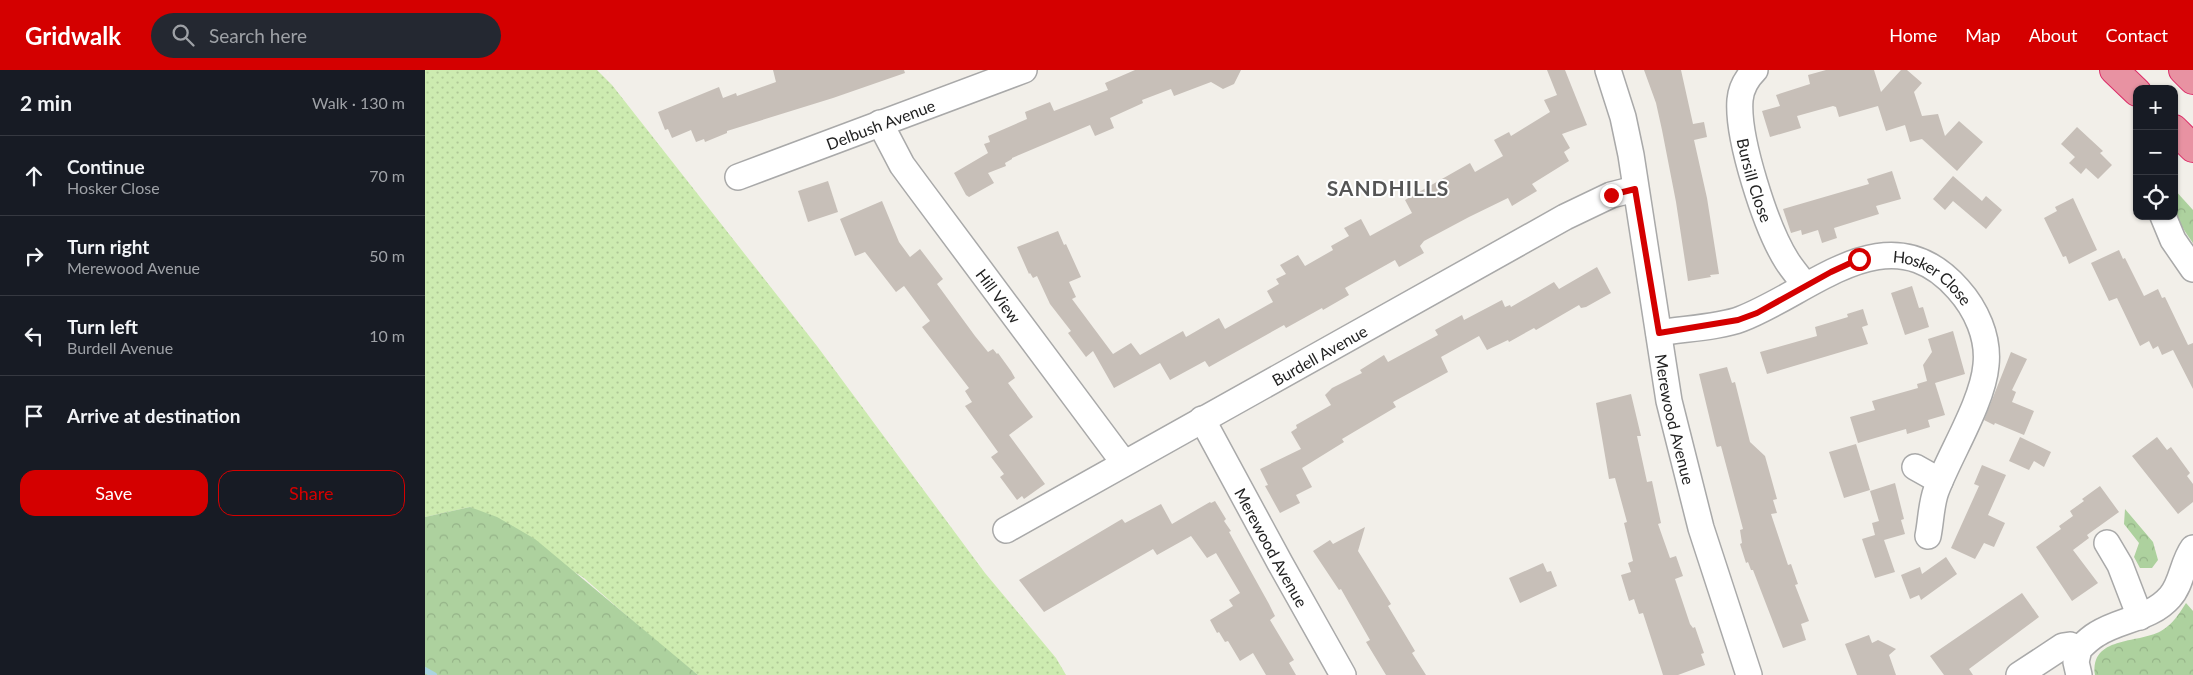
<!DOCTYPE html>
<meta charset="utf-8">
<style>
body{margin:0;font-family:Lato,sans-serif;background:#242831;color:#f1f3f6}
.controls{position:absolute;right:15px;top:15px;display:grid;overflow:hidden;border-radius:10px;box-shadow:0 1px 4px #0004}
.controls button{width:45px;height:45px;display:grid;place-items:center;padding:0;border:0;border-bottom:1px solid #363941;background:#171b24;color:#f1f3f6;font:25px sans-serif}
.stop{position:absolute;width:15px;height:15px;margin:-11px;border:4px solid #d40000;border-radius:50%;background:#fff}
.stop.end{background:#d40000;border-color:#fff;box-shadow:0 1px 5px #0008}
.list{margin:0;padding:0;list-style:none}
h2{display:flex;justify-content:space-between;align-items:center;height:65px;margin:0;padding:0 20px;font-size:21px}
h2 small{font-size:16px;font-weight:400;color:#9ea1a6}
.list li{display:grid;grid-template-columns:32px 1fr auto;gap:15px;align-items:center;box-sizing:border-box;height:80px;padding:0 20px;border-top:1px solid #363941}
.list b{display:block;font-size:19px;white-space:nowrap}
.list p{margin:0;font-size:16px;white-space:nowrap;color:#9ea1a6}
.list em{font-size:16px;font-style:normal;color:#9ea1a6}
.actions{display:flex;gap:10px;padding:15px 20px}
.actions a{flex:1;padding:11px 0;border:1px solid #d40000;border-radius:15px;text-align:center;font-size:18px;color:#d40000}
.actions .main{background:#d40000;color:#fff}
.icon{flex:none;width:28px;height:28px;fill:none;stroke:currentColor;stroke-width:2;stroke-linecap:round;stroke-linejoin:round}
.map{position:relative;flex:none;width:1768px;height:605px;overflow:hidden}
header{display:flex;align-items:center;gap:30px;box-sizing:border-box;height:70px;padding:0 25px;background:#d40000;color:#fff}
header strong{font-size:24px}
nav{display:flex;gap:28px;margin-inline-start:auto;font-size:18px}
.search{width:350px;height:45px;background:#242831;display:flex;align-items:center;gap:12px;box-sizing:border-box;padding:0 18px;border-radius:28px;color:#9ea1a6;font-size:19px}
main{display:flex}
aside{flex:1;background:#171b24}
.map>svg:first-child{display:block}
.grass{fill:url(#grass-dots)}
.forest{fill:url(#forest-crowns)}
.lines{fill:none;stroke-linecap:round;stroke-linejoin:round}
.stream{stroke:#aad3df;stroke-width:6}
.building{fill:#c7bfb8}
.minor-casing{stroke:#a9a9a9;stroke-width:28}
.highway-casing{stroke:#dc2a67;stroke-width:30}
.minor{stroke:#fff;stroke-width:25}
.highway{stroke:#e892a2;stroke-width:28}
.route{stroke:#d40000;stroke-width:6}
.labels{text-anchor:middle;dominant-baseline:central;stroke-width:4;stroke-linejoin:round;paint-order:stroke}
.street-label{font-size:16px;fill:#222;stroke:#fff}
.district-label{font-size:21px;font-weight:bold;letter-spacing:1px;fill:#555;stroke:#fff}
</style>
<header>
<strong>Gridwalk</strong>
<div class="search"><svg class="icon" aria-label="search" viewBox="0 0 24 24"><circle cx="10" cy="10" r="6"/><path d="M15 15l6 6"/></svg>Search here</div>
<nav><a>Home</a><a>Map</a><a>About</a><a>Contact</a></nav>
</header>
<main>
<aside>
<h2>2 min<small>Walk · 130 m</small></h2>
<ul class="list">
<li><svg class="icon" aria-label="ahead" viewBox="0 0 24 24"><path d="M12 20V5M6 11l6-6 6 6"/></svg><div><b>Continue</b><p>Hosker Close</p></div><em>70 m</em></li>
<li><svg class="icon" aria-label="right" viewBox="0 0 24 24"><path d="M7 20v-9h11M14 6l5 5-5 5"/></svg><div><b>Turn right</b><p>Merewood Avenue</p></div><em>50 m</em></li>
<li><svg class="icon" aria-label="left" viewBox="0 0 24 24"><path d="M17 20v-9H6M10 6l-5 5 5 5"/></svg><div><b>Turn left</b><p>Burdell Avenue</p></div><em>10 m</em></li>
<li><svg class="icon" aria-label="arrive" viewBox="0 0 24 24"><path d="M6 21V4h12l-3 4 3 4H6"/></svg><div><b>Arrive at destination</b></div></li>
</ul>
<div class="actions"><a class="main">Save</a><a>Share</a></div>
</aside>
<div class="map">
<svg width="1768" height="605" viewBox="0 0 1768 605">
<defs>
<pattern id="grass-dots" width="8" height="8" patternUnits="userSpaceOnUse" patternTransform="scale(1.25)"><rect width="8" height="8" fill="#cdebb0"/><path d="M2 2h.1M6 6h.1" fill="none" stroke="#b0c997" stroke-width="1.8" stroke-linecap="round"/></pattern>
<pattern id="forest-crowns" width="20" height="18" patternUnits="userSpaceOnUse" patternTransform="scale(1.25)"><rect width="20" height="18" fill="#add19e"/><path d="M2 6a3 3 0 1 1 6 0M12 15a3 3 0 1 1 6 0" fill="none" stroke="#95b388"/></pattern>
</defs>
<rect width="100%" height="100%" fill="#f2efe9"/>
<path class="grass" d="M 0,0 L 172,0 L 187,15 L 392,276 L 560,503 L 631,588 L 641,605 L 273,605 L 229,570 L 159,508 L 45,437 L 0,447 Z"/>
<g class="forest">
<path d="M 1749,119 L 1768,140 L 1768,173 C 1753,152 1749,145 1749,119 Z"/>
<path d="M 45,437 L 72,447 L 110,469 L 273,605 L 0,605 L 0,447 Z"/>
<path d="M 1700,439 L 1728,472 L 1733,490 L 1727,498 L 1715,498 L 1709,487 L 1714,473 L 1699,454 Z"/>
<path d="M 1761,533 L 1768,541 L 1768,605 L 1670,605 C 1665,566 1712,574 1736,561 C 1748,554 1754,544 1761,533 Z"/>
</g>
<g class="lines">
<path class="stream" d="M 0,600 L 9,605"/>
</g>
<g class="building">
<path d="M 348,0 L 479,0 L 480,3 L 408,28 L 302,61 L 302,63 L 280,72 L 279,69 L 271,72 L 266,60 L 247,68 L 243,59 L 240,60 L 233,42 L 294,17 L 298,28 L 311,23 L 312,26 L 351,12 Z"/>
<path d="M 710,0 L 816,0 L 809,14 L 798,19 L 786,12 L 749,26 L 746,19 L 717,30 L 718,33 L 685,48 L 689,58 L 670,66 L 665,55 L 587,88 L 587,89 L 580,93 L 581,96 L 563,103 L 569,113 L 544,127 L 541,125 L 529,103 L 563,83 L 559,74 L 565,72 L 563,66 L 602,49 L 600,42 L 625,32 L 629,41 L 683,20 L 680,13 Z"/>
<path d="M 1122,0 L 1140,0 L 1162,55 L 1137,64 L 1145,78 L 1139,82 L 1144,91 L 1107,114 L 1112,121 L 1087,136 L 1083,128 L 1044,147 L 999,171 L 995,176 L 999,183 L 974,197 L 970,190 L 920,218 L 924,225 L 898,240 L 897,238 L 861,258 L 859,255 L 784,297 L 780,291 L 745,310 L 735,293 L 689,318 L 668,281 L 661,287 L 643,263 L 646,261 L 625,234 L 612,206 L 608,208 L 605,203 L 604,204 L 592,177 L 633,161 L 639,175 L 641,174 L 656,207 L 644,212 L 651,227 L 647,229 L 688,284 L 706,273 L 715,285 L 758,261 L 761,267 L 794,248 L 800,259 L 848,232 L 842,221 L 854,214 L 851,209 L 861,204 L 855,195 L 873,185 L 880,196 L 908,180 L 906,176 L 924,166 L 919,158 L 936,149 L 945,166 L 987,143 L 980,130 L 1045,93 L 1050,102 L 1078,86 L 1069,70 L 1084,62 L 1086,66 L 1125,42 L 1119,30 L 1132,25 Z"/>
<path d="M 1219,0 L 1256,0 L 1268,54 L 1279,52 L 1282,67 L 1269,70 L 1282,128 L 1294,204 L 1285,205 L 1286,207 L 1263,211 L 1251,132 L 1237,60 L 1231,33 Z"/>
<path d="M 1401,0 L 1449,0 L 1456,22 L 1476,0 L 1482,0 L 1497,13 L 1489,22 L 1497,46 L 1513,44 L 1520,66 L 1534,51 L 1558,72 L 1532,101 L 1497,69 L 1485,72 L 1480,55 L 1461,61 L 1453,36 L 1414,47 L 1411,37 L 1408,36 L 1372,46 L 1376,58 L 1345,67 L 1337,41 L 1355,36 L 1351,25 L 1385,14 L 1383,5 Z"/>
<path d="M 1652,57 L 1678,81 L 1675,83 L 1687,95 L 1673,109 L 1661,98 L 1656,104 L 1644,93 L 1650,87 L 1636,74 Z"/>
<path d="M 1467,101 L 1476,129 L 1451,136 L 1454,144 L 1409,158 L 1412,168 L 1397,173 L 1393,160 L 1377,165 L 1376,160 L 1366,163 L 1358,139 L 1444,114 L 1442,109 Z"/>
<path d="M 1528,106 L 1557,131 L 1561,126 L 1577,140 L 1561,159 L 1528,131 L 1520,140 L 1508,129 Z"/>
<path d="M 403,111 L 413,142 L 383,152 L 373,121 Z"/>
<path d="M 1648,128 L 1672,180 L 1644,194 L 1641,186 L 1638,187 L 1619,148 L 1632,141 L 1630,137 Z"/>
<path d="M 457,131 L 474,172 L 485,187 L 495,179 L 518,209 L 512,214 L 550,266 L 563,282 L 568,279 L 572,284 L 573,283 L 586,301 L 590,308 L 583,313 L 608,347 L 584,365 L 620,414 L 599,429 L 597,426 L 592,430 L 575,407 L 579,404 L 566,387 L 573,382 L 540,336 L 547,332 L 540,321 L 544,318 L 497,257 L 505,251 L 479,216 L 471,222 L 440,182 L 430,186 L 415,149 Z"/>
<path d="M 1694,180 L 1698,189 L 1700,188 L 1719,226 L 1733,219 L 1737,228 L 1740,227 L 1763,275 L 1768,273 L 1768,319 L 1748,280 L 1737,285 L 1733,276 L 1728,279 L 1724,271 L 1715,276 L 1692,228 L 1684,231 L 1666,193 Z"/>
<path d="M 1172,197 L 1186,223 L 1161,237 L 1156,238 L 1154,235 L 1111,260 L 1109,258 L 1084,272 L 1083,270 L 1062,280 L 1054,266 L 1016,287 L 1023,302 L 968,332 L 971,337 L 917,369 L 919,372 L 877,398 L 887,417 L 871,425 L 875,433 L 855,443 L 840,416 L 843,415 L 835,399 L 876,379 L 866,362 L 872,358 L 871,355 L 906,335 L 900,325 L 907,318 L 937,303 L 935,300 L 959,285 L 963,292 L 1013,265 L 1010,260 L 1037,245 L 1039,250 L 1077,230 L 1080,237 L 1085,235 L 1086,237 L 1129,212 L 1134,219 Z"/>
<path d="M 1487,216 L 1494,238 L 1498,237 L 1504,257 L 1480,265 L 1466,223 Z"/>
<path d="M 1438,239 L 1443,255 L 1437,257 L 1443,274 L 1342,304 L 1335,282 L 1392,266 L 1390,257 L 1423,247 L 1422,244 Z"/>
<path d="M 1528,261 L 1540,304 L 1510,313 L 1520,345 L 1503,350 L 1505,357 L 1482,364 L 1481,359 L 1433,373 L 1425,347 L 1450,340 L 1447,331 L 1493,318 L 1492,314 L 1502,311 L 1498,295 L 1507,282 L 1503,269 Z"/>
<path d="M 1586,282 L 1602,289 L 1587,320 L 1591,322 L 1587,332 L 1609,341 L 1599,365 L 1570,353 L 1569,355 L 1559,350 Z"/>
<path d="M 1302,297 L 1307,313 L 1310,312 L 1325,372 L 1340,386 L 1352,429 L 1348,430 L 1352,443 L 1346,444 L 1363,495 L 1366,494 L 1373,514 L 1370,515 L 1384,551 L 1376,554 L 1381,570 L 1358,578 L 1328,500 L 1326,500 L 1323,492 L 1321,493 L 1315,474 L 1317,473 L 1315,460 L 1318,459 L 1296,376 L 1292,377 L 1291,375 L 1274,304 Z"/>
<path d="M 1206,324 L 1216,366 L 1212,366 L 1222,412 L 1227,411 L 1236,453 L 1233,454 L 1245,488 L 1251,486 L 1258,506 L 1250,509 L 1265,554 L 1268,558 L 1270,557 L 1279,583 L 1276,584 L 1280,595 L 1253,605 L 1238,605 L 1218,543 L 1214,544 L 1209,529 L 1204,531 L 1196,505 L 1206,502 L 1203,493 L 1208,491 L 1199,453 L 1202,452 L 1190,408 L 1184,409 L 1171,333 Z"/>
<path d="M 1595,367 L 1626,382 L 1619,397 L 1609,391 L 1604,400 L 1584,391 Z"/>
<path d="M 1732,367 L 1742,380 L 1746,377 L 1765,403 L 1762,406 L 1768,414 L 1768,432 L 1753,444 L 1707,386 Z"/>
<path d="M 1431,374 L 1445,420 L 1419,428 L 1404,382 Z"/>
<path d="M 1557,395 L 1581,405 L 1563,445 L 1580,453 L 1569,477 L 1559,473 L 1550,489 L 1526,478 L 1554,416 L 1549,414 Z"/>
<path d="M 1470,413 L 1479,449 L 1476,450 L 1480,464 L 1459,470 L 1470,502 L 1450,508 L 1437,469 L 1450,465 L 1447,453 L 1454,451 L 1445,421 Z"/>
<path d="M 1675,416 L 1694,442 L 1662,465 L 1664,468 L 1648,480 L 1673,513 L 1647,531 L 1611,477 L 1636,459 L 1634,456 L 1648,446 L 1645,441 L 1659,431 L 1657,429 Z"/>
<path d="M 790,431 L 801,449 L 799,451 L 806,461 L 804,462 L 844,534 L 850,546 L 845,550 L 869,590 L 864,593 L 871,605 L 841,605 L 828,583 L 815,591 L 803,571 L 800,572 L 794,562 L 792,563 L 785,550 L 808,536 L 804,530 L 815,523 L 791,483 L 782,488 L 766,466 L 732,485 L 728,479 L 619,542 L 594,510 L 697,449 L 700,453 L 736,434 L 747,454 L 785,432 L 786,433 Z"/>
<path d="M 940,457 L 933,481 L 966,534 L 963,536 L 990,581 L 987,583 L 1001,605 L 961,605 L 941,572 L 945,570 L 916,519 L 914,520 L 888,481 L 905,470 L 908,474 Z"/>
<path d="M 1521,487 L 1532,504 L 1496,530 L 1494,525 L 1485,529 L 1476,505 L 1495,497 L 1497,504 Z"/>
<path d="M 1118,493 L 1122,502 L 1126,501 L 1132,516 L 1095,533 L 1084,508 Z"/>
<path d="M 1597,523 L 1614,547 L 1544,599 L 1548,605 L 1519,605 L 1505,586 Z"/>
<path d="M 1444,565 L 1447,573 L 1453,570 L 1471,579 L 1464,585 L 1471,605 L 1432,605 L 1420,574 Z"/>
</g>
<g class="lines">
<defs>
<g id="minor">
<path id="s1" d="M 1183,0 L 1198,47 L 1206,85 L 1244,331 L 1276,458 L 1324,605"/>
<path id="s2" d="M 1330,0 C 1322,8 1316,18 1315,30 C 1312,68 1341,158 1362,191 C 1367,199 1374,207 1380,215"/>
<path id="s3" d="M 455,53 L 477,95 L 494,118 L 699,393"/>
<path id="s4" d="M 313,107 L 599,0"/>
<path d="M 1738,146 L 1748,170 L 1768,199"/>
<path id="s5" d="M 1234,263 C 1256,259 1296,257 1316,249 C 1387,222 1463,140 1533,219 C 1551,239 1564,267 1561,295 C 1558,332 1525,384 1511,421 C 1506,435 1506,451 1503,466"/>
<path id="s6" d="M 777,349 L 855,493 L 918,605"/>
<path d="M 1490,397 L 1515,411"/>
<path id="s7" d="M 581,460 L 1140,147 L 1186,125 L 1210,119"/>
<path d="M 1682,473 L 1695,495 L 1715,547"/>
<path d="M 1594,605 L 1638,576 L 1645,575 L 1654,579"/>
<path d="M 1654,605 L 1651,592 L 1654,579 C 1660,573 1665,568 1672,564 C 1695,549 1726,549 1745,527 C 1757,514 1757,493 1768,478"/>
</g>
<g id="highway">
<path d="M 1689,0 L 1712,22"/>
<path d="M 1758,0 L 1768,10"/>
<path d="M 1749,59 L 1768,78"/>
</g>
</defs>
<use href="#minor" class="minor-casing"/>
<use href="#highway" class="highway-casing"/>
<use href="#minor" class="minor"/>
<use href="#highway" class="highway"/>
</g>
<g class="lines">
<path class="route" d="M 1186,125 L 1210,119 L 1234,263 L 1313,250 L 1332,243 L 1406,202 L 1434,189"/>
</g>
<g class="labels">
<g class="street-label">
<text stroke="none"><textPath href="#s4" startOffset="152">Delbush Avenue</textPath></text>
<text stroke="none"><textPath href="#s2" startOffset="116">Bursill Close</textPath></text>
<text stroke="none"><textPath href="#s5" startOffset="296">Hosker Close</textPath></text>
<text stroke="none"><textPath href="#s3" startOffset="210">Hill View</textPath></text>
<text stroke="none"><textPath href="#s7" startOffset="359">Burdell Avenue</textPath></text>
<text stroke="none"><textPath href="#s1" startOffset="356">Merewood Avenue</textPath></text>
<text stroke="none"><textPath href="#s6" startOffset="146">Merewood Avenue</textPath></text>
</g>
<g class="district-label">
<text x="963" y="117">SANDHILLS</text>
</g>
</g>
</svg>
<div class="controls">
<button>+</button>
<button>−</button>
<button><svg class="icon" aria-label="locate" viewBox="0 0 24 24"><circle cx="12" cy="12" r="6"/><path d="M12 2v4M12 18v4M2 12h4M18 12h4"/></svg></button>
</div>
<div class="stop" style="left:1434px;top:189px"></div>
<div class="stop end" style="left:1186px;top:125px"></div>
</div>
</main>
